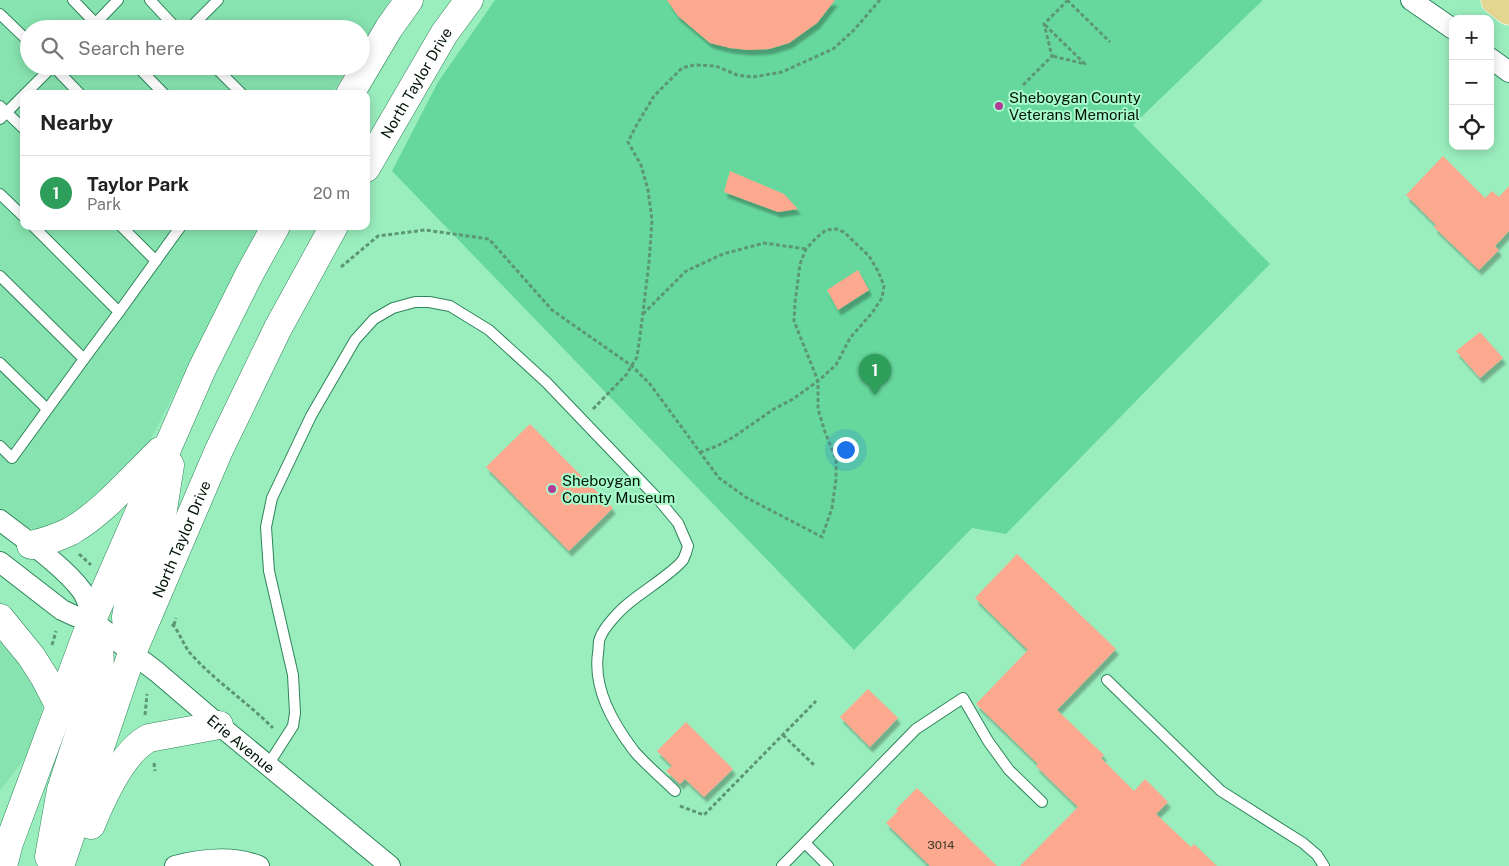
<!DOCTYPE html>
<meta charset="utf-8">
<style>
body{margin:0;font-family:"Public Sans",sans-serif;background:#f2f2f2;color:#222}
.controls{position:absolute;right:15px;top:15px;display:grid;overflow:hidden;border-radius:10px;box-shadow:0 2px 12px #0003}
.controls button{width:45px;height:45px;display:grid;place-items:center;padding:0;border:0;border-bottom:1px solid #e0e0e0;background:#fff;color:#222;font:25px sans-serif}
.you{position:absolute;left:845px;top:449px;width:18px;height:18px;margin:-12px;border:4px solid #fff;border-radius:50%;background:#1a73e8;box-shadow:0 0 0 8px #1a73e833}
.badge{display:grid;place-items:center;width:32px;height:32px;border-radius:50%;background:#7c3aed;color:#fff;font-size:16px;font-weight:700}
.pin{position:absolute;translate:-50% -41px;filter:drop-shadow(0 1px 2px #0008)}
.pin::after{content:'';position:absolute;top:26px;width:18px;height:15px;background:inherit;clip-path:polygon(0 0,100% 0,50% 100%)}
.list{margin:0;padding:0;list-style:none}
h2{display:flex;justify-content:space-between;align-items:center;height:65px;margin:0;padding:0 20px;font-size:21px}
h2 small{font-size:16px;font-weight:400;color:#767676}
.list li{display:grid;grid-template-columns:32px 1fr auto;gap:15px;align-items:center;box-sizing:border-box;height:75px;padding:0 20px;border-top:1px solid #e0e0e0}
.list b{display:block;font-size:19px;white-space:nowrap}
.list p{margin:0;font-size:16px;white-space:nowrap;color:#767676}
.list em{font-size:16px;font-style:normal;color:#767676}
.icon{flex:none;width:28px;height:28px;fill:none;stroke:currentColor;stroke-width:2;stroke-linecap:round;stroke-linejoin:round}
.map{position:relative;flex:none;width:1509px;height:866px;overflow:hidden}
.search{position:absolute;background:#fff;box-shadow:0 2px 12px #0003;left:20px;top:20px;width:350px;height:55px;display:flex;align-items:center;gap:12px;box-sizing:border-box;padding:0 18px;border-radius:28px;color:#767676;font-size:19px}
.panel{position:absolute;background:#fff;box-shadow:0 2px 12px #0003;left:20px;top:90px;width:350px;height:140px;border-radius:10px}
.map>svg:first-child{display:block}
.built{fill:#87e4b0}
.green{fill:#66d89d}
.building{fill:#fda98f;filter:url(#shadow)}
.lines{fill:none;stroke-linecap:round;stroke-linejoin:round}
.service-casing{stroke:#2e845a;stroke-width:12}
.minor-casing{stroke:#2e845a;stroke-width:22}
.secondary-casing{stroke:#2e845a;stroke-width:29}
.motorway-casing{stroke:#fff;stroke-width:29}
.path{stroke:#5c9775;stroke-width:3;stroke-dasharray:4 2.5;stroke-linecap:butt}
.service{stroke:#fff;stroke-width:10}
.minor{stroke:#fff;stroke-width:20}
.secondary{stroke:#fff;stroke-width:28}
.motorway{stroke:#e5d791;stroke-width:28}
.poi-dot{fill:#b13c95;stroke:#a7fbcb;stroke-width:2}
.labels{text-anchor:middle;dominant-baseline:central;stroke-width:4;stroke-linejoin:round;paint-order:stroke}
.number-label{font-size:12px;fill:#3f3a2a}
.street-label{font-size:15px;fill:#001508;stroke:#a7fbcb}
.poi-label{font-size:15px;fill:#001508;stroke:#a7fbcb;text-anchor:start}
</style>
<div class="map">
<svg width="1509" height="866" viewBox="0 0 1509 866">
<defs>
<filter id="shadow"><feDropShadow dx="3" dy="5.5" stdDeviation="1" flood-color="#0004"/></filter>
</defs>
<rect width="100%" height="100%" fill="#9aeebe"/>
<g class="built">
<path d="M 0,0 L 390,0 L 361,45 L 361,29 L 29,29 L 29,66 L 348,66 L 332,94 L 24,94 L 24,226 L 259,226 L 149,443 L 87,508 L 41,531 L 22,526 L 0,509 Z"/>
<path d="M 0,631 L 43,698 L 42,710 L 30,751 L 0,791 Z"/>
</g>
<path class="green" d="M 495,0 L 1263,0 L 1133,125 L 1270,264 L 1006,534 L 972,528 L 854,650 L 392,171 L 438,82 Z"/>
<g class="building">
<path d="M 667,0 L 835,0 L 817,23 L 789,43 L 769,49 L 748,50 L 730,48 L 710,43 L 678,16 Z"/>
<path d="M 1443,156 L 1485,198 L 1492,191 L 1499,197 L 1509,186 L 1509,231 L 1495,246 L 1499,250 L 1479,270 L 1434,227 L 1436,225 L 1406,195 Z"/>
<path d="M 730,171 L 784,194 L 798,209 L 778,212 L 724,192 Z"/>
<path d="M 858,270 L 869,290 L 838,310 L 827,290 Z"/>
<path d="M 1480,332 L 1503,358 L 1480,378 L 1456,351 Z"/>
<path d="M 530,424 L 613,508 L 569,551 L 486,467 Z"/>
<path d="M 1017,554 L 1116,649 L 1057,710 L 1104,755 L 1101,758 L 1134,791 L 1145,779 L 1168,802 L 1156,814 L 1191,847 L 1194,844 L 1217,866 L 1020,866 L 1078,807 L 1036,766 L 1038,764 L 976,704 L 1028,650 L 975,598 Z"/>
<path d="M 868,689 L 898,718 L 870,747 L 840,717 Z"/>
<path d="M 686,722 L 733,769 L 704,797 L 685,779 L 680,784 L 666,771 L 672,766 L 657,751 Z"/>
<path d="M 917,788 L 997,866 L 930,866 L 886,823 L 898,811 L 896,809 Z"/>
</g>
<g class="lines">
<defs>
<g id="service">
<path d="M 73,0 L 101,29"/>
<path d="M 150,0 L 177,29"/>
<path d="M 0,14 L 29,42"/>
<path d="M 90,29 L 118,0"/>
<path d="M 189,29 L 218,0"/>
<path d="M 53,66 L 80,94"/>
<path d="M 137,66 L 164,94"/>
<path d="M 214,66 L 242,94"/>
<path d="M 25,94 L 53,66"/>
<path d="M 0,106 L 24,129"/>
<path d="M 0,119 L 24,95"/>
<path d="M 0,194 L 24,217"/>
<path d="M 33,226 L 119,312 L 181,226"/>
<path d="M 121,226 L 156,261"/>
<path d="M 0,276 L 84,359 L 12,458 L 0,446"/>
<path d="M 84,359 L 119,312"/>
<path d="M 0,363 L 47,409"/>
<path d="M 1107,680 L 1221,791 L 1303,843 L 1317,855 L 1324,866"/>
<path d="M 268,765 L 293,726 L 295,713 L 293,675 L 269,571 L 266,527 L 272,498 L 311,416 L 355,340 L 374,319 L 393,308 L 415,302 L 429,302 L 450,306 L 489,330 L 546,382 L 658,499 L 678,523 L 688,546 C 687,550 685,556 683,560 C 673,573 643,591 629,603 C 620,610 604,627 600,638 C 598,642 599,649 598,653 C 593,689 613,723 634,751 C 646,765 662,778 675,791"/>
<path d="M 805,843 L 828,866"/>
<path d="M 782,866 L 916,729 L 963,698 L 988,741 L 1009,770 L 1042,802"/>
</g>
<g id="minor">
<path d="M 1411,0 L 1453,29"/>
<path d="M 1490,58 L 1509,72"/>
<path d="M 0,520 C 24,539 64,566 82,591 C 88,599 90,610 92,620"/>
<path id="s1" d="M 0,562 L 62,610 L 75,616 L 92,620 L 132,653 L 157,672 L 219,725 L 390,866"/>
<path d="M 175,866 C 201,859 233,856 259,866"/>
</g>
<g id="secondary">
<path d="M 350,94 L 389,28 L 409,0"/>
<path id="s2" d="M 366,168 L 444,34 L 469,0"/>
<path d="M 31,545 C 44,542 59,537 71,531 C 104,512 133,477 160,451"/>
<path d="M 0,618 L 31,656 L 45,678 L 60,707"/>
<path d="M 132,653 L 127,631 L 126,617 L 130,594 L 162,516 L 170,465"/>
<path d="M 91,825 C 102,798 122,752 149,738 L 219,725"/>
<path d="M 49,857 L 61,790 L 100,670 L 99,640 L 92,620"/>
<path d="M 3,866 L 9,843 L 92,620 L 202,369 L 250,273 L 276,226"/>
<path id="s3" d="M 60,866 L 132,653 L 219,450 L 278,328 L 334,226"/>
</g>
<path id="motorway" d="M 1495,0 L 1509,11"/>
</defs>
<use href="#service" class="service-casing"/>
<use href="#minor" class="minor-casing"/>
<use href="#secondary" class="secondary-casing"/>
<use href="#motorway" class="motorway-casing"/>
<g class="path">
<path d="M 1067,0 L 1110,42"/>
<path d="M 1045,25 L 1085,64 L 1052,56"/>
<path d="M 1023,85 L 1052,56 L 1044,24 L 1067,1"/>
<path d="M 341,267 L 378,236 L 425,230 L 489,239 L 552,310 L 632,366 L 650,384 L 719,478 L 747,498 L 822,537 L 832,508 L 836,479 L 836,459 L 825,432 L 818,409 L 818,381 L 794,321 L 795,303 L 800,264 L 806,249 L 816,238 L 826,230 L 836,229 L 844,232 L 869,256 L 878,271 L 884,286 L 882,298 L 872,313 L 850,338 L 836,365 L 818,381 L 793,399 L 774,409 L 732,438 L 717,446 L 701,452"/>
<path d="M 643,314 L 686,271 L 723,254 L 764,243 L 806,249"/>
<path d="M 593,409 L 626,375 L 637,357 L 640,336 L 649,263 L 652,220 L 648,190 L 641,165 L 628,142 L 636,126 L 654,96 L 682,68 L 694,65 L 716,66 L 737,75 L 753,77 L 782,72 L 833,49 L 853,31 L 880,0"/>
<path d="M 79,554 L 91,565"/>
<path d="M 172,624 C 180,633 183,644 190,653 C 215,681 247,702 273,728"/>
<path d="M 174,625 L 176,618"/>
<path d="M 52,645 L 56,631"/>
<path d="M 145,715 L 147,694"/>
<path d="M 783,735 L 815,766"/>
<path d="M 154,763 L 155,771"/>
<path d="M 680,806 L 704,815 L 816,701"/>
</g>
<use href="#service" class="service"/>
<use href="#minor" class="minor"/>
<use href="#secondary" class="secondary"/>
<use href="#motorway" class="motorway"/>
</g>
<g class="poi-dot">
<circle cx="999" cy="106" r="5"/>
<circle cx="552" cy="489" r="5"/>
</g>
<g class="labels">
<g class="number-label">
<text x="941" y="845">3014</text>
</g>
<g class="street-label">
<text stroke="none"><textPath href="#s2" startOffset="99">North Taylor Drive</textPath></text>
<text stroke="none"><textPath href="#s3" startOffset="349">North Taylor Drive</textPath></text>
<text stroke="none"><textPath href="#s1" startOffset="304">Erie Avenue</textPath></text>
</g>
<g class="poi-label">
<text x="1009" y="97">Sheboygan County<tspan x="1009" dy="17">Veterans Memorial</tspan></text>
<text x="562" y="480">Sheboygan<tspan x="562" dy="17">County Museum</tspan></text>
</g>
</g>
</svg>
<div class="controls">
<button>+</button>
<button>−</button>
<button><svg class="icon" aria-label="locate" viewBox="0 0 24 24"><circle cx="12" cy="12" r="6"/><path d="M12 2v4M12 18v4M2 12h4M18 12h4"/></svg></button>
</div>
<div class="you"></div>
<div class="pin badge" style="left:875px;top:395px;background:#2e9e5b">1</div>
<div class="search"><svg class="icon" aria-label="search" viewBox="0 0 24 24"><circle cx="10" cy="10" r="6"/><path d="M15 15l6 6"/></svg>Search here</div>
<section class="panel">
<h2>Nearby<small></small></h2>
<ul class="list">
<li><span class="badge" style="background:#2e9e5b">1</span><div><b>Taylor Park</b><p>Park</p></div><em>20 m</em></li>
</ul>
</section>
</div>
